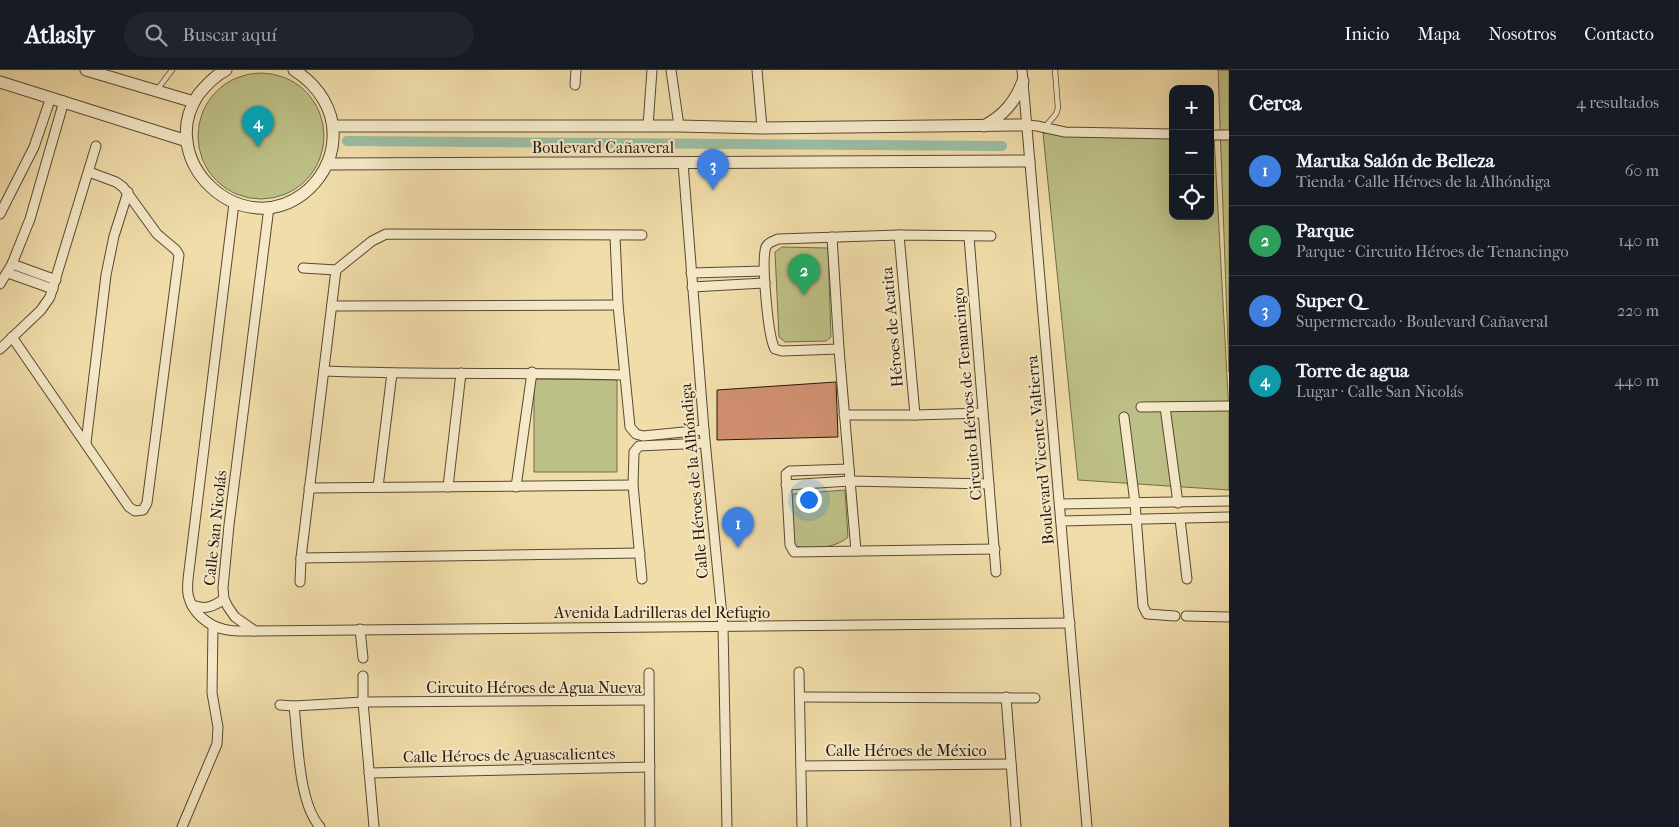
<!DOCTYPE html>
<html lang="es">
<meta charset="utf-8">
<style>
body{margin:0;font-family:"IM FELL French Canon",serif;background:#20242c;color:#f1f3f6}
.controls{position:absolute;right:15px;top:15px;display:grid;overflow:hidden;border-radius:10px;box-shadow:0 5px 20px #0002}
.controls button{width:45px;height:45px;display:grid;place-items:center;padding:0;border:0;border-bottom:1px solid #363941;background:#171b24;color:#f1f3f6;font:25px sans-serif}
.you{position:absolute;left:808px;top:429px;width:18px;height:18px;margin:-12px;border:4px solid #fff;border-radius:50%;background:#1a73e8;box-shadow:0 0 0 8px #1a73e833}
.badge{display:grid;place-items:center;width:32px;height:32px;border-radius:50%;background:#c59692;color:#fff;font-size:16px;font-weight:700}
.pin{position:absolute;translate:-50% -41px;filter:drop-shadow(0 1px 2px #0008)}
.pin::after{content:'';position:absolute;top:26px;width:18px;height:15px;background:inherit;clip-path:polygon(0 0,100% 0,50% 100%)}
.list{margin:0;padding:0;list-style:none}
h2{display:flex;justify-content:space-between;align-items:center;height:65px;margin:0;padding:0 20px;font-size:21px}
h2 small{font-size:16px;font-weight:400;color:#9ea1a6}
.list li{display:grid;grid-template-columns:32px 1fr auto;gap:15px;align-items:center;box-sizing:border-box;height:70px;padding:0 20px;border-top:1px solid #363941}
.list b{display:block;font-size:19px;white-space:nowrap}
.list p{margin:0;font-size:16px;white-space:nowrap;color:#9ea1a6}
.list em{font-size:16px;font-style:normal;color:#9ea1a6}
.icon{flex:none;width:28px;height:28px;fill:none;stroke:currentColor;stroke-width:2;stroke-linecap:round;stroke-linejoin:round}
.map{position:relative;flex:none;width:1229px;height:757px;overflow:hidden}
header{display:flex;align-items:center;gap:30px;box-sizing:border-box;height:70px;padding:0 25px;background:#171b24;border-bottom:1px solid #363941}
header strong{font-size:24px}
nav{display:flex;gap:28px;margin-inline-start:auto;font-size:18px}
.search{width:350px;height:45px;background:#20242c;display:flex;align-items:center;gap:12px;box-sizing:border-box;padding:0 18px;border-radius:28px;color:#9ea1a6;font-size:19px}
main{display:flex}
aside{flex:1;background:#171b24}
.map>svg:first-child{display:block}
.green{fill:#bdc086;stroke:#726b4a}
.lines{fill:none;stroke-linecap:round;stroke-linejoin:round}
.canal{stroke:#9bbda3;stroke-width:10}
.building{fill:#d19071;stroke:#27160d}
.service-casing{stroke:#594834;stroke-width:6}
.minor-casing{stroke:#594834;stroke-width:11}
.tertiary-casing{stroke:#594834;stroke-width:13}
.service{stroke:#f5e9c8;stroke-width:4.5}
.minor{stroke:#f5e9c8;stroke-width:9}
.tertiary{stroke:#f5e9c8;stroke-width:11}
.labels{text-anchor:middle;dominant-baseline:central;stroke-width:4;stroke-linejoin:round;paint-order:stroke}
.street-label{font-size:16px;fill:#27160d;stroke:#f5e9c8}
</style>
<header>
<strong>Atlasly</strong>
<div class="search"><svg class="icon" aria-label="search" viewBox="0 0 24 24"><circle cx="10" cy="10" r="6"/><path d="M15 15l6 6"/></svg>Buscar aquí</div>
<nav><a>Inicio</a><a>Mapa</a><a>Nosotros</a><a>Contacto</a></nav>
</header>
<main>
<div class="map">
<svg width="1229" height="757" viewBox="0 0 1229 757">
<rect width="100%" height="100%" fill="#f0ddaa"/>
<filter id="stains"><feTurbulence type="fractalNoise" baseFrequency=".004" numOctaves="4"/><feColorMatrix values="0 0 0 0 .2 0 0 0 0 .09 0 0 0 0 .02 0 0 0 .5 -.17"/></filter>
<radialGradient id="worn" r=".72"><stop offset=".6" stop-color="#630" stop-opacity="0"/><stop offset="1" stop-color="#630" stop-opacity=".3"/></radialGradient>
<g class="green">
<path d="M 1218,0 L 1229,0 L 1229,302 Z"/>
<circle cx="261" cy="66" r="63"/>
<path d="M 1043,63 L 1173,66 L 1173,146 L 1210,146 L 1210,66 L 1214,66 L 1229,343 L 1229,420 L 1078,410 Z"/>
<path d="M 782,177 L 828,178 L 831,267 L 826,271 L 785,272 L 779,267 L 775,182 Z"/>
<path d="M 534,309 L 617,310 L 617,402 L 534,402 Z"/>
<path d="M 845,420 L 848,467 C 835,479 811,479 794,476 L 791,434 L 793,424 Z"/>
</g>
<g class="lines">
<path class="canal" d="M 347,71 L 1002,76"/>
</g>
<path class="building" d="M 836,312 L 838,367 L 717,370 L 717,320 Z"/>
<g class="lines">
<defs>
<g id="service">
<path d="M 157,20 L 172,0"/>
<path d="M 1045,57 L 1056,44 L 1058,38 L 1055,0"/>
</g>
<g id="minor">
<path d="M 671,0 L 679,56"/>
<path d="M 757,0 L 762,58"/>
<path d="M 1022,0 L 1087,757"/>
<path d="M 575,15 L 576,0"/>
<path d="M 1027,55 L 1037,56 L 1065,62 L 1173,64"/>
<path d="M 648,56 L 652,0"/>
<path d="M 1210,65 L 1229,65"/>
<path d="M 683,93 L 704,360 L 723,556 L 727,757"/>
<path d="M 234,133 L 189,501 C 188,509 186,520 189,528 C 193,543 209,556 223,559 C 233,562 245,561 255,561 L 1070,553"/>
<path d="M 0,144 L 34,77 L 51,27"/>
<path d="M 899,165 L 915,345"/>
<path d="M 615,166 L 618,235 L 630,357 L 636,364 L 643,366 L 704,360"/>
<path d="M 832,167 L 839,279 L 856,481"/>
<path d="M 969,167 L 996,502"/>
<path d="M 12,194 L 56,210"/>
<path d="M 303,198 L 336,200 L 372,171 L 386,164 L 642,165"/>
<path d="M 8,203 L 53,219"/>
<path d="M 691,203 L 764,201"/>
<path d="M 0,214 L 12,194 L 30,149 L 64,31"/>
<path d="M 692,217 L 765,213"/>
<path d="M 332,236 L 618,235"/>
<path d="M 12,267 L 129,437 L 135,441 L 143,440 L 147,433 L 179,185 L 176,180 L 157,164 L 123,117 L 116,112 L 89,102"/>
<path d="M 0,279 L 41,240 L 50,227 L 96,76"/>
<path d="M 839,279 L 782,281 L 775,279 C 768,268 761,190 766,177 C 768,172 774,171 778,169 L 899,165 L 991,166"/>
<path d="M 324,301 C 424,305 524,302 624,305"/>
<path d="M 1141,337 L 1229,336"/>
<path d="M 1165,337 L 1178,433"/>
<path d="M 844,345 L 915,345 L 983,343"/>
<path d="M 1124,347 L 1135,433 L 1143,536 L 1147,544 L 1175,546"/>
<path d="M 86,373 L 106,205 L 114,166 L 128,122"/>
<path d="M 849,399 L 790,401 L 786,404 L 790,475 L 794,482 L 995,479"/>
<path d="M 786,415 L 850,411 L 989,414"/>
<path d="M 378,417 L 392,303"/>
<path d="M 448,417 L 461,303"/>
<path d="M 516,417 L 532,302"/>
<path d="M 309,418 L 633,415"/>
<path d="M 1060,434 L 1229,431"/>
<path d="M 1180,449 L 1187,509"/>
<path d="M 1061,451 L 1229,447"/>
<path d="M 301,488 L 640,483"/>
<path d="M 642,509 L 633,415 L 634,382 L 639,376 L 705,373"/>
<path d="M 300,512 L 301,488 L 336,200"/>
<path d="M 192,535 C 205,540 213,537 224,529"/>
<path d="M 1186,546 L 1229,547"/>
<path d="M 360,559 L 363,588"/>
<path d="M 255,561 L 235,547 L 228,537 L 224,529 L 223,518 L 229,455 L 269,137"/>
<path d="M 799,602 L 802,757"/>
<path d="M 649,603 L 650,757"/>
<path d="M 363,606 L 363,632 L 374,757"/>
<path d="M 800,627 L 1035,628"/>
<path d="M 1006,627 L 1016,757"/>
<path d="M 280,635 L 294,636 L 363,632 L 649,630"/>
<path d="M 294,636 C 298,670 298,732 320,757"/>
<path d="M 801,696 L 1011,694"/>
<path d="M 369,703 L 650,697"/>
<path d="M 182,757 L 217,674 L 218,657 L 212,623 L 213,556"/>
</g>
<g id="tertiary">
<path d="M 86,0 L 194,32"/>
<path d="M 226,0 C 214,6 206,15 198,25 C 155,91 240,171 303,124 C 320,111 332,91 333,69 C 335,40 318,15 294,0"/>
<path d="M 0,12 L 187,71"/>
<path d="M 333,56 L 679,56 L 762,58 L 1027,55"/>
<path d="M 984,56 C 1004,45 1015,32 1023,11"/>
<path d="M 327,94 L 1029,91"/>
</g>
</defs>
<use href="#service" class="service-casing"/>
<use href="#minor" class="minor-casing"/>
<use href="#tertiary" class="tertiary-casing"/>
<use href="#service" class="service"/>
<use href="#minor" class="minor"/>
<use href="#tertiary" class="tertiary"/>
</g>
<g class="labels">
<g class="street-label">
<text x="603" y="77">Boulevard Cañaveral</text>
<text transform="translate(892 257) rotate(-95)">Héroes de Acatita</text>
<text transform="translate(967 324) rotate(-95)">Circuito Héroes de Tenancingo</text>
<text transform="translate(1040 380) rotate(-95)">Boulevard Vicente Valtierra</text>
<text transform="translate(694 411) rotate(-95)">Calle Héroes de la Alhóndiga</text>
<text transform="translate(215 458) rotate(-84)">Calle San Nicolás</text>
<text x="662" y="542">Avenida Ladrilleras del Refugio</text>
<text x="534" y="617">Circuito Héroes de Agua Nueva</text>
<text x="906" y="680">Calle Héroes de México</text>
<text transform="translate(509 685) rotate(-1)">Calle Héroes de Aguascalientes</text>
</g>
</g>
<rect width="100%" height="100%" filter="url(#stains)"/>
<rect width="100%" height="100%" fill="url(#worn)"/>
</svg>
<div class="controls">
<button>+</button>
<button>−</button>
<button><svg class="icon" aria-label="locate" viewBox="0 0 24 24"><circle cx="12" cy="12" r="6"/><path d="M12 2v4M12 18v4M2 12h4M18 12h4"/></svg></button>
</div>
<div class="you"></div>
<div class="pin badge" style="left:738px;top:478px;background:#3f7fe0">1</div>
<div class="pin badge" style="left:804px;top:225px;background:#2e9e5b">2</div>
<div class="pin badge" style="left:713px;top:120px;background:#3f7fe0">3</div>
<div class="pin badge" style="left:258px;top:77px;background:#0f9aa8">4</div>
</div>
<aside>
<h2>Cerca<small>4 resultados</small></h2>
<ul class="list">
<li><span class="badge" style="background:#3f7fe0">1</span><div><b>Maruka Salón de Belleza</b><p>Tienda · Calle Héroes de la Alhóndiga</p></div><em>60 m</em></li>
<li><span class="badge" style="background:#2e9e5b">2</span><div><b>Parque</b><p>Parque · Circuito Héroes de Tenancingo</p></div><em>140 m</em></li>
<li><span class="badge" style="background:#3f7fe0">3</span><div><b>Super Q</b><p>Supermercado · Boulevard Cañaveral</p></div><em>220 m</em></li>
<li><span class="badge" style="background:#0f9aa8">4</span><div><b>Torre de agua</b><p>Lugar · Calle San Nicolás</p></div><em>440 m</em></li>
</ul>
</aside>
</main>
